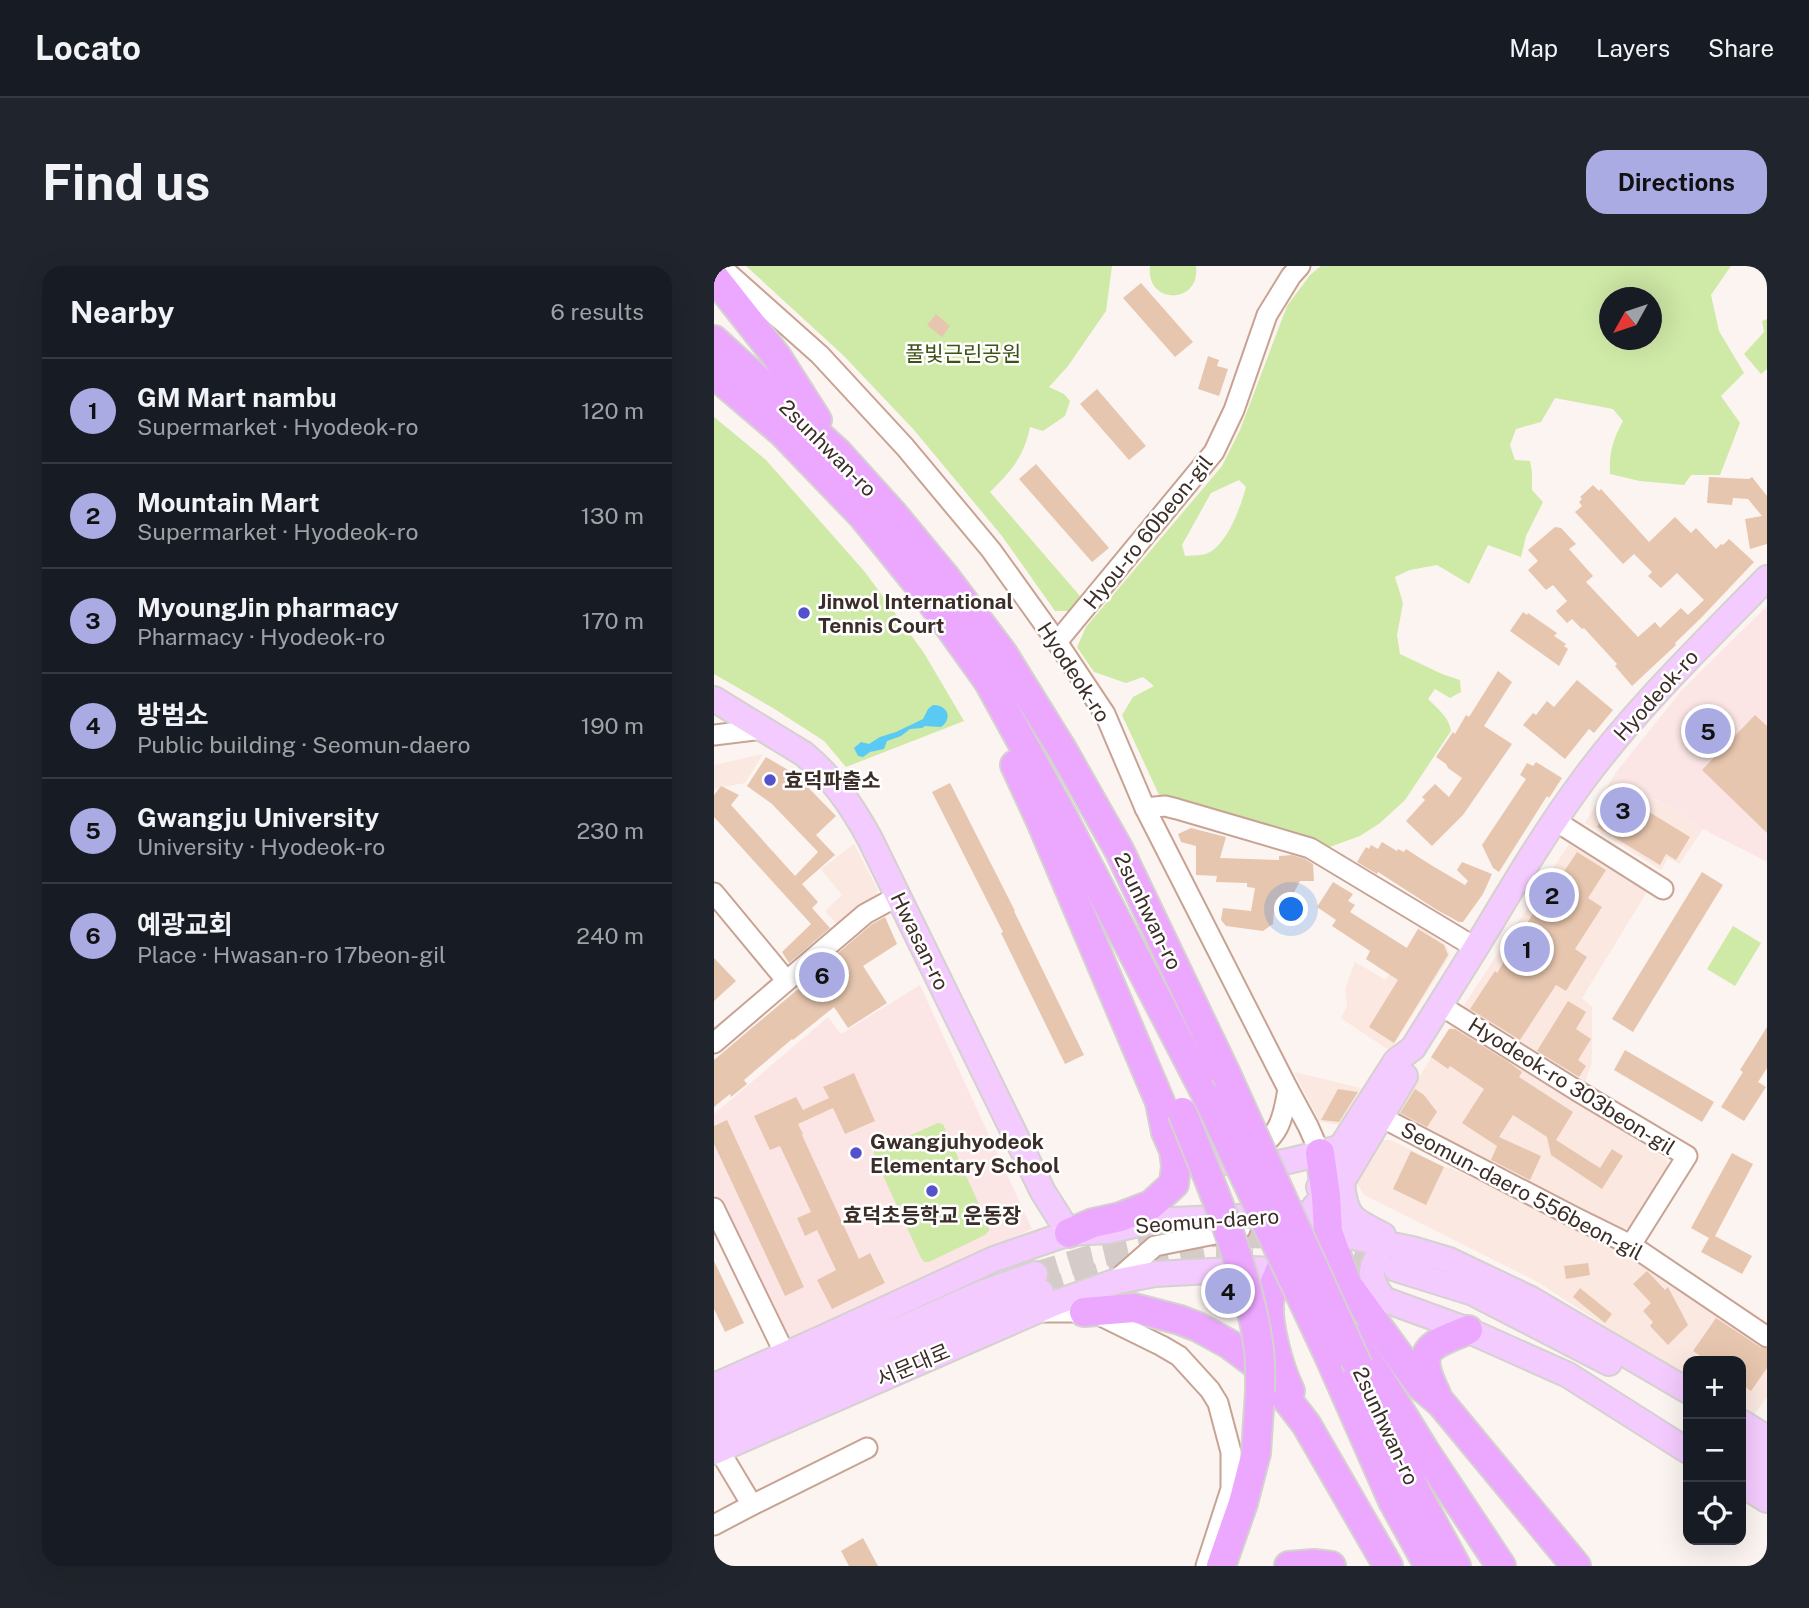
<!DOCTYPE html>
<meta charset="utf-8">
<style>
body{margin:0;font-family:"Public Sans","Noto Sans KR",sans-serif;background:#20242c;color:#f1f3f6}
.controls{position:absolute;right:21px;bottom:21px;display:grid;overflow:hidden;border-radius:14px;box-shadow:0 7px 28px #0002}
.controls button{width:63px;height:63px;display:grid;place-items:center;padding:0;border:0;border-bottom:2px solid #363941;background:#171b24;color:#f1f3f6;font:35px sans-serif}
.compass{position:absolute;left:885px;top:21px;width:63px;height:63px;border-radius:50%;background:#171b24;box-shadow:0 7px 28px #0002;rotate:230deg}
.you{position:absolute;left:578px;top:644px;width:24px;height:24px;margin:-18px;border:5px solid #fff;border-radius:50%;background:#1a73e8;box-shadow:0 0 0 10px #1a73e833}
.badge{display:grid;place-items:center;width:46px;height:46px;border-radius:50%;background:#aaabe2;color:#111;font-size:23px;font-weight:700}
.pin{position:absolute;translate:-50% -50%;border:4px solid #fff;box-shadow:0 2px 7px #0006}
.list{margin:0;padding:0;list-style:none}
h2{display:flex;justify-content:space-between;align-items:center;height:91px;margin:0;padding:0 28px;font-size:30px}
h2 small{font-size:23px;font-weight:400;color:#9ea1a6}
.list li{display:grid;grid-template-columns:46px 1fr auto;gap:21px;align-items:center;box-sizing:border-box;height:105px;padding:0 28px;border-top:2px solid #363941}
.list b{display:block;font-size:26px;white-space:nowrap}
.list p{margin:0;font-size:23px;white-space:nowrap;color:#9ea1a6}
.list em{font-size:23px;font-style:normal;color:#9ea1a6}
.icon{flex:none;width:38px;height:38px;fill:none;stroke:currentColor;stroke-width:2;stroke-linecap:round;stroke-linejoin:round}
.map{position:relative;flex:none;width:1053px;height:1300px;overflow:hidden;border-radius:21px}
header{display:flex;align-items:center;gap:42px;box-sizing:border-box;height:98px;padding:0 35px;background:#171b24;border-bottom:2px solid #363941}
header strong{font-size:33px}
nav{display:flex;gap:38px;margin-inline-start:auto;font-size:24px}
.intro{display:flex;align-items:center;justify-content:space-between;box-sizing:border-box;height:168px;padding:0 42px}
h1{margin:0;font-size:49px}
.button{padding:18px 32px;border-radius:21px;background:#aaabe2;color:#111;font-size:24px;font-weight:700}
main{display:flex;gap:42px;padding:0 42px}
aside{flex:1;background:#171b24;border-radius:21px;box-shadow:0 7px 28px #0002}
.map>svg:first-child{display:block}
.built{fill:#fbe8e0}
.education{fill:#fce6e5}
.green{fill:#cfe9a7;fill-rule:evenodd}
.water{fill:#5acaf4}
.building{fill:#e7c6af}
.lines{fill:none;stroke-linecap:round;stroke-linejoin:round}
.major-tunnel{stroke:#d5ccc9;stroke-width:24;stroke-dasharray:24 12;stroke-linecap:butt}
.minor-casing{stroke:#c8a394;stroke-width:23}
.major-casing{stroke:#d4d1cf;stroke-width:28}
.highway-casing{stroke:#d4d1cf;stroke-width:32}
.minor{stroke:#fff;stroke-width:19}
.major{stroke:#f4cbfe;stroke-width:24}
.highway{stroke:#eca8fe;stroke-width:28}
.highway-bridge-casing{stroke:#d4d1cf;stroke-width:32;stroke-linecap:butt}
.highway-bridge{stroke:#eca8fe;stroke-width:28}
.poi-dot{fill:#5452ca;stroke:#fff;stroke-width:2.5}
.labels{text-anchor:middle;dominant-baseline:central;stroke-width:5;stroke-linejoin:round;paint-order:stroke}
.park-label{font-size:21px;fill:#3e5215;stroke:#fff}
.street-label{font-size:21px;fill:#3b2d27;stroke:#fff}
.poi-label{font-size:21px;font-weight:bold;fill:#3b2d27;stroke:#fff;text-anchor:start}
</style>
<header>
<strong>Locato</strong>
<nav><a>Map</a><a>Layers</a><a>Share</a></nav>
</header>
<div class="intro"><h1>Find us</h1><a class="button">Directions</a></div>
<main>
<aside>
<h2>Nearby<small>6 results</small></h2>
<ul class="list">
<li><span class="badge">1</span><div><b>GM Mart nambu</b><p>Supermarket · Hyodeok-ro</p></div><em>120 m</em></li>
<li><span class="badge">2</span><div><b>Mountain Mart</b><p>Supermarket · Hyodeok-ro</p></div><em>130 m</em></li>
<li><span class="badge">3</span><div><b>MyoungJin pharmacy</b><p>Pharmacy · Hyodeok-ro</p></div><em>170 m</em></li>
<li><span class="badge">4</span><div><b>방범소</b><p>Public building · Seomun-daero</p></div><em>190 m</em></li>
<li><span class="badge">5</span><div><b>Gwangju University</b><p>University · Hyodeok-ro</p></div><em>230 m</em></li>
<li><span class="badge">6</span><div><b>예광교회</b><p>Place · Hwasan-ro 17beon-gil</p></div><em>240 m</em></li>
</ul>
</aside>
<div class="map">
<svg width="1053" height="1300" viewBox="0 0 1053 1300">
<rect width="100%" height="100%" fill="#fcf4f1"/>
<g class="built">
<path d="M 49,488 L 31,517 L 0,523 L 0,499 Z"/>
<path d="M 903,505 L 904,511 L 927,528 L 955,540 L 989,563 L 965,598 L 954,592 L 947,604 L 871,557 Z"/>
<path d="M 140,578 L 164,624 L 160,637 L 126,662 L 111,645 L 128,629 L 107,603 Z"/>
<path d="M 855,578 L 933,626 L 868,732 L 878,741 L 878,787 L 877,799 L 869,822 L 747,744 Z"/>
<path d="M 705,661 L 732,679 L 736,689 L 676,785 L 627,752 L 633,740 L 631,723 L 641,696 L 672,714 Z"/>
<path d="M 738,758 L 746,758 L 953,894 L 955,901 L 917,963 L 906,962 L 818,924 L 681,850 Z"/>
<path d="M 580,806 L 647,822 L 626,859 L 606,856 Z"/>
<path d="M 664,874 L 677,874 L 730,901 L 737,902 L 911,985 L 1053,1081 L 1053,1131 L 1039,1150 L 1027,1146 L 1027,1095 L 974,1095 L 974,1113 L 822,1015 L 650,929 L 643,917 Z"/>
</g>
<g class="education">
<path d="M 1053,340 L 1053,596 L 989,563 L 955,540 L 911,520 L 904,511 L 903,505 L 968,424 Z"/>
<path d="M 206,719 L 318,963 L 74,1074 L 0,926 L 0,848 L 114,751 L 127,768 Z"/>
</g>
<g class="green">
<path d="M 32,0 L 398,0 L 392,45 L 354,100 L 335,121 L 350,128 L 356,135 L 351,150 L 329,165 L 316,161 C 310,191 297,205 276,226 L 366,330 L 356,345 L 341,345 L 288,270 L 200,164 L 130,90 Z"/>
<path d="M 436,0 L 482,0 C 487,39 431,39 436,0 Z"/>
<path d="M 607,0 L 1017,0 L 997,29 L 1005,65 L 1030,107 L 1007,130 L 1026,157 L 1006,209 L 977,209 L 970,219 L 926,215 L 896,208 C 895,185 899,174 909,155 L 899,143 L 841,132 L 827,156 L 802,163 L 796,179 L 801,194 L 816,195 L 818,206 L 818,224 L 829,236 L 812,270 L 807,291 L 774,279 L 755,318 L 723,299 L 696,304 L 681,311 L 689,337 L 683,369 L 686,388 L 728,408 L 746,414 L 747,426 L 736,432 L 721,423 L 714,433 C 723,442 735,451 737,465 L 691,534 L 666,557 L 646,570 L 610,583 L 446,531 L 408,449 L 419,431 L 440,420 L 429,411 L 412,417 L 380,406 L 363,381 L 372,361 L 508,200 L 526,164 L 573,40 L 596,9 ZM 896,32 L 938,32 L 938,74 L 896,74 ZM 525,214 L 532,221 C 527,240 513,279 494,287 C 488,290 478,289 471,290 L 468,279 L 497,227 Z"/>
<path d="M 1053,53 L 1053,103 L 1047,108 L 1030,88 L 1050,66 L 1048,55 Z"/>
<path d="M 0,151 L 52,194 L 151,306 L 210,387 L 250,455 L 132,501 L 110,475 L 59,442 L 0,408 Z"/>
<path d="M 1019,660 L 1047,677 L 1021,720 L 993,703 Z"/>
<path d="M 224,857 L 229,858 L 275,961 L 275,965 L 271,969 L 215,996 L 210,996 L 207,992 L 160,890 L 160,885 Z"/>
</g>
<path class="water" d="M 219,439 C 234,439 239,453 227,461 L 211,460 L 208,462 L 196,463 L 187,470 L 173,475 L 170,483 L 156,486 L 149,491 L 144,490 L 140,482 L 147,476 L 155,478 L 166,471 L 182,466 L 209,453 L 214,443 Z"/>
<g class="building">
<path d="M 427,17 L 479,76 L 461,91 L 409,32 Z"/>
<path d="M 222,48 L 236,60 L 228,71 L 213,59 Z"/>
<path d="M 494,90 L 505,94 L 503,100 L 514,103 L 505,130 L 484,123 Z"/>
<path d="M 383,123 L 432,180 L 415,194 L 366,138 Z"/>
<path d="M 322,198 L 395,282 L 378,296 L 305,213 Z"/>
<path d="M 995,211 L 1035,213 L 1038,211 L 1053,230 L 1053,278 L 1036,283 L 1031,253 L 1048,250 L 1034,233 L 1019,232 L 1018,239 L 993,237 Z"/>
<path d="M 879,219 L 885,225 L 887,223 L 935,276 L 961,251 L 977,267 L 982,262 L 1002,283 L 1007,278 L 1009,279 L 1015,273 L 1040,296 L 986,353 L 961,377 L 962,379 L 918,420 L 901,400 L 903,398 L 870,362 L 868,363 L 858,353 L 853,357 L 842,345 L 853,335 L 839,319 L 832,324 L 814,304 L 824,295 L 814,284 L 841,261 L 847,262 L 862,278 L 855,283 L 879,310 L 872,316 L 924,371 L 941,356 L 946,362 L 967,342 L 974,349 L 990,334 L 963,307 L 947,322 L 934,310 L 938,306 L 920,288 L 909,298 L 861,246 L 868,240 L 865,236 L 868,233 L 866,231 Z"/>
<path d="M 809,346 L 813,349 L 814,347 L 843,367 L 840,370 L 852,378 L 850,380 L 854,383 L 845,400 L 796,365 Z"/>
<path d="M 784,405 L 798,416 L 770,460 L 798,478 L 749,549 L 718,580 L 692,555 L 711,534 L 708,531 L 721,518 L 735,531 L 748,512 L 734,502 L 732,498 L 722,491 L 739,466 L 741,468 L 752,449 L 755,451 Z"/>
<path d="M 863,414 L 899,444 L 880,467 L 875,463 L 851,493 L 809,459 L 819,447 L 822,449 L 833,435 L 840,441 Z"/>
<path d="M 1041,449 L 1053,460 L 1053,567 L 988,504 Z"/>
<path d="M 52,491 L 81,508 L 122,550 L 102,569 L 121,589 L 88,618 L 104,636 L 98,642 L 116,662 L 75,697 L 68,686 L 97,658 L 0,551 L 0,529 L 7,520 L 25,529 L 17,539 L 81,610 L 104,586 L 58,538 L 33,520 Z"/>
<path d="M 822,496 L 848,512 L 835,532 L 833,530 L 785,606 L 779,602 L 768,579 L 812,513 L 806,509 L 813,497 L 819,500 Z"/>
<path d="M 236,517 L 301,645 L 300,645 L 370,789 L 351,798 L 287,667 L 289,666 L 218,526 Z"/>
<path d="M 904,527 L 976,571 L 962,594 L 952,588 L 946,599 L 883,561 Z"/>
<path d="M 477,562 L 512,571 L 506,592 L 565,594 L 565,590 L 578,589 L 591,593 L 599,598 L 600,615 L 586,615 L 574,638 L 573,646 L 560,644 L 559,658 L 549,665 L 512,660 L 507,654 L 509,642 L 537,645 L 541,622 L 533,621 L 533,617 L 502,616 L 503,610 L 482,609 L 482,580 L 467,576 L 464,568 Z"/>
<path d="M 668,576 L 683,585 L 684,583 L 690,586 L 692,583 L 717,599 L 751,619 L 754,615 L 743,604 L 748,596 L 778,608 L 769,628 L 749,656 L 745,656 L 723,644 L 664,606 L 663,608 L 643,596 L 652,581 L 655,583 L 657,579 L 664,583 Z"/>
<path d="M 863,586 L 892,604 L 874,632 L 888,641 L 861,683 L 873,691 L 852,725 L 842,719 L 806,774 L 756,743 L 781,705 L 783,707 L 841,611 L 845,613 Z"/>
<path d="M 988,606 L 1009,619 L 919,766 L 898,753 Z"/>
<path d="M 619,616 L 639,628 L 634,635 L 641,639 L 636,646 L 693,682 L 704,663 L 730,679 L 734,689 L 680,777 L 655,761 L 684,714 L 652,693 L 656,685 L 618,660 L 622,654 L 603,641 Z"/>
<path d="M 171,651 L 183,678 L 149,700 L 173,737 L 134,762 L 120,741 L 79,774 L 78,773 L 30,814 L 33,818 L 17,831 L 16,828 L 0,841 L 0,794 L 90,718 L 89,717 L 158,658 Z"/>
<path d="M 0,692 L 22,715 L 0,735 Z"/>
<path d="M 854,735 L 872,746 L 862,763 L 877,773 L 864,794 L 872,800 L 865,811 L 823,785 Z"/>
<path d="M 1053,761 L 1053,802 L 1044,816 L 1052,821 L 1030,855 L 1007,841 L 1029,806 L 1026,804 Z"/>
<path d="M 735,763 L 741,763 L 793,795 L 808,806 L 805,811 L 859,846 L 842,874 L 886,902 L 898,883 L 909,890 L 888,923 L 837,889 L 833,871 L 799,849 L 785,871 L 827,890 L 816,914 L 777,894 L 783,880 L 748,857 L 770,823 L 736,800 L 734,803 L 717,791 Z"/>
<path d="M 911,784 L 1000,836 L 988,856 L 900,804 Z"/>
<path d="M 140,807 L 161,855 L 131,868 L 119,842 L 84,858 L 89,868 L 88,869 L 145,993 L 156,987 L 171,1017 L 118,1043 L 103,1014 L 122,1004 L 103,964 L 91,970 L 83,952 L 97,946 L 66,880 L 56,884 L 40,850 L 82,831 L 89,844 L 115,832 L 109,821 Z"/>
<path d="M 624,823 L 644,826 L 625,856 L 607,854 Z"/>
<path d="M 701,823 L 710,829 L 723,846 L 713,861 L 686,847 Z"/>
<path d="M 13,854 L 90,1021 L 71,1030 L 0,878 L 0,860 Z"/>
<path d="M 697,885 L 730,901 L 712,939 L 679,923 Z"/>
<path d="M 1018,887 L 1039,898 L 1001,970 L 1038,990 L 1028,1008 L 987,986 L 995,972 L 977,962 Z"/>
<path d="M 0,995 L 30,1057 L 11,1066 L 0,1043 Z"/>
<path d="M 874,997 L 876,1009 L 852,1013 L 850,1000 Z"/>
<path d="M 933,1005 L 951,1024 L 954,1021 L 974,1059 L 954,1079 L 936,1060 L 939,1056 L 929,1045 L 937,1037 L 919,1018 Z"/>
<path d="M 866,1022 L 898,1048 L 891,1057 L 859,1031 Z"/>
<path d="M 1002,1052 L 1046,1081 L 1053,1083 L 1053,1102 L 1037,1125 L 1027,1118 L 1027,1095 L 994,1095 L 979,1085 Z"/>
<path d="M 149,1272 L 164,1300 L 135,1300 L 127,1285 Z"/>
</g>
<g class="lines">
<g class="major-tunnel">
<path d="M 498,969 L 562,971 L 606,980 L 678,1002"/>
<path d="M 321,1008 L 370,993 L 459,972"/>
<path d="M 327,1026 L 407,1002 L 497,986 L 539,987"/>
</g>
<defs>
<g id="minor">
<path d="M 6,0 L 106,89 L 191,181 L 277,284 L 343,376 L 391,448 L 431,542 L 574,823 L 594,860 L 606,887 L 603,899"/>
<path d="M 343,376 L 500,186 L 520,144 L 553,49 L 577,10 L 586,0"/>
<path d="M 0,469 L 49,463"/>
<path d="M 431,542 L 451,540 L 463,543 L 596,582 L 762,682"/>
<path d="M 840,554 L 949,623"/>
<path d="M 0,627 L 72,714"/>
<path d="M 726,739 L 862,824 L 973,890 L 917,979"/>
<path d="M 0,777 L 151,648 L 184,630"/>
<path d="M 667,851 L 862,952 L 917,979 L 1053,1071"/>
<path d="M 535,888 C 565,872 569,854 574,823"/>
<path d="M 0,942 L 71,1088"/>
<path d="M 400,1016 L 441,980 L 526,963"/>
<path d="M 328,1046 L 370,1046 L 387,1050 L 448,1080 L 465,1090 L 496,1124 L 504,1137 L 517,1186 L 517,1223 L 492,1300"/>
<path d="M 38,1239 L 153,1182"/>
<path d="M 0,1259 L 38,1239 L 5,1184"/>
</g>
<g id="major">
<path d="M 0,433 L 90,488 C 119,512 138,540 156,573 L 329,926 L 355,967"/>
<path d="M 473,882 L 477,886 C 495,892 512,897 531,899 C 562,901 594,890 624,882"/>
<path d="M 628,916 C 631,951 638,954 669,969"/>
<path d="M 605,921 L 627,881 L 682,795 L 699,782 C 724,742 750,701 775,660 C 805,610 835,560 870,513 C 924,440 990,377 1053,312"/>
<path d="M 601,940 L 628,916 L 691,810"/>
<path d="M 682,1003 L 759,1027 L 895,1097"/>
<path d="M 625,1017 L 751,1063 L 854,1109 L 974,1185"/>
<path d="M 668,1031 C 651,1007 658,1000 671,977"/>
<path d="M 0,1120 L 106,1073 L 280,993 L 355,967 L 394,965 L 437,955 L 592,948 L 614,966 L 698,983 L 735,994 L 817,1033 L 974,1125"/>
<path d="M 0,1145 L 268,1027 L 321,1008"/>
<path d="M 1027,1156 L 1053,1172"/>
<path d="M 0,1164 L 223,1067 L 327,1026"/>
<path d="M 1027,1176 L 1053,1193"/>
<path d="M 0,1186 L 341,1037 L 400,1016 L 441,1008 L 536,1003 L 566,1004 L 583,1007"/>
<path d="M 1027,1197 L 1053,1214"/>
<path d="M 1027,1218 L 1053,1234"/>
</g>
<g id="highway">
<path d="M 0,11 L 63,91 L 103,154"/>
<path d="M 0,74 L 123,186 L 179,248 L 231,311 L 289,388 L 349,485 L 405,584 L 512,808"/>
<path d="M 0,108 L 68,166 L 148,249 L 212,328 L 275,416 L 350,553 L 494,832"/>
<path d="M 301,499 L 326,553 L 446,836 L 452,866 L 460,884 L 462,900 L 460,918 L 437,939 L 406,951 L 379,957 L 355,967"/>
<path d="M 606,887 L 612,930 L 614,966 L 633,1018 L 707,1120 L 727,1137 L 862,1300"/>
<path d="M 566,1004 C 563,1012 558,1021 556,1030 C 551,1054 565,1103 576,1125"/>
<path d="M 370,1046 L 420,1042 L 466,1054 L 484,1061 L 515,1078 L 551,1105 L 592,1158 L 674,1300"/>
<path d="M 637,1071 L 665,1111 L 710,1184 L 787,1300"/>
<path d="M 616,1092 L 679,1235 L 715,1300"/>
<path d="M 653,1121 L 705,1232 L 742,1300"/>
<path d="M 722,1128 C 700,1084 713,1080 754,1064"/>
<path d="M 507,1300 L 529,1237 L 542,1187 L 546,1126"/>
<path d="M 575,1300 L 600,1298 L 617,1300"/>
</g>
</defs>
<use href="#minor" class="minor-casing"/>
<use href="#major" class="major-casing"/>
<use href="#highway" class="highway-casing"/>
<use href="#minor" class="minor"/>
<use href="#major" class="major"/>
<use href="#highway" class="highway"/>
<defs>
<g id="highway-bridge">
<path d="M 512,808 L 644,1100"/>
<path d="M 494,832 L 616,1092"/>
<path d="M 468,846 C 497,918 533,1001 544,1077 C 547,1093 546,1110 546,1126"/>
</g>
</defs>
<use href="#highway-bridge" class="highway-bridge-casing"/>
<use href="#highway-bridge" class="highway-bridge"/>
</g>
<g class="poi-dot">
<circle cx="90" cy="347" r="7"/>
<circle cx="56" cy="514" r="7"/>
<circle cx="142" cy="887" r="7"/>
<circle cx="218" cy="925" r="7"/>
</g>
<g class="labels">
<g class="park-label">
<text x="249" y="87">풀빛근린공원</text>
</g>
<g class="street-label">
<text transform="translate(114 182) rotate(45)">2sunhwan-ro</text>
<text transform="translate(434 266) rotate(-51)">Hyou-ro 60beon-gil</text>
<text transform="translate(360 406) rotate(57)">Hyodeok-ro</text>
<text transform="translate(942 429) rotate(-48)">Hyodeok-ro</text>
<text transform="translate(434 645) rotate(64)">2sunhwan-ro</text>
<text transform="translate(206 675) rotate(64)">Hwasan-ro</text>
<text transform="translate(858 820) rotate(32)">Hyodeok-ro 303beon-gil</text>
<text transform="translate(808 925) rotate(28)">Seomun-daero 556beon-gil</text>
<text transform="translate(493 955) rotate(-4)">Seomun-daero</text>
<text transform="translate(199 1099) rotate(-23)">서문대로</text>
<text transform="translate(672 1160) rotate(65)">2sunhwan-ro</text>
</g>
<g class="poi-label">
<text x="104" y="335">Jinwol International<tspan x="104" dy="24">Tennis Court</tspan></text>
<text x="70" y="514">효덕파출소</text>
<text x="156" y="875">Gwangjuhyodeok<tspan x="156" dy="24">Elementary School</tspan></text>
<text x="218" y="949" text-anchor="middle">효덕초등학교 운동장</text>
</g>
</g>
</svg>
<div class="controls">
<button>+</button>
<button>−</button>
<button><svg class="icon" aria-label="locate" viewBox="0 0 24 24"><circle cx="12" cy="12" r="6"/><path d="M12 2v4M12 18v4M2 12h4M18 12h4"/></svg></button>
</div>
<svg class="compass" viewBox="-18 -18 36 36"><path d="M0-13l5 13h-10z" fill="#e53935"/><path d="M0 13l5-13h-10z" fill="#9ea1a6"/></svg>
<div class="you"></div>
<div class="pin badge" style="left:813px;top:683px">1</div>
<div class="pin badge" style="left:838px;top:629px">2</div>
<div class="pin badge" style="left:909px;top:544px">3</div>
<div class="pin badge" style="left:514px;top:1025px">4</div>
<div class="pin badge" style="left:994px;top:465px">5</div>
<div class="pin badge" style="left:108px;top:709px">6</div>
</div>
</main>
